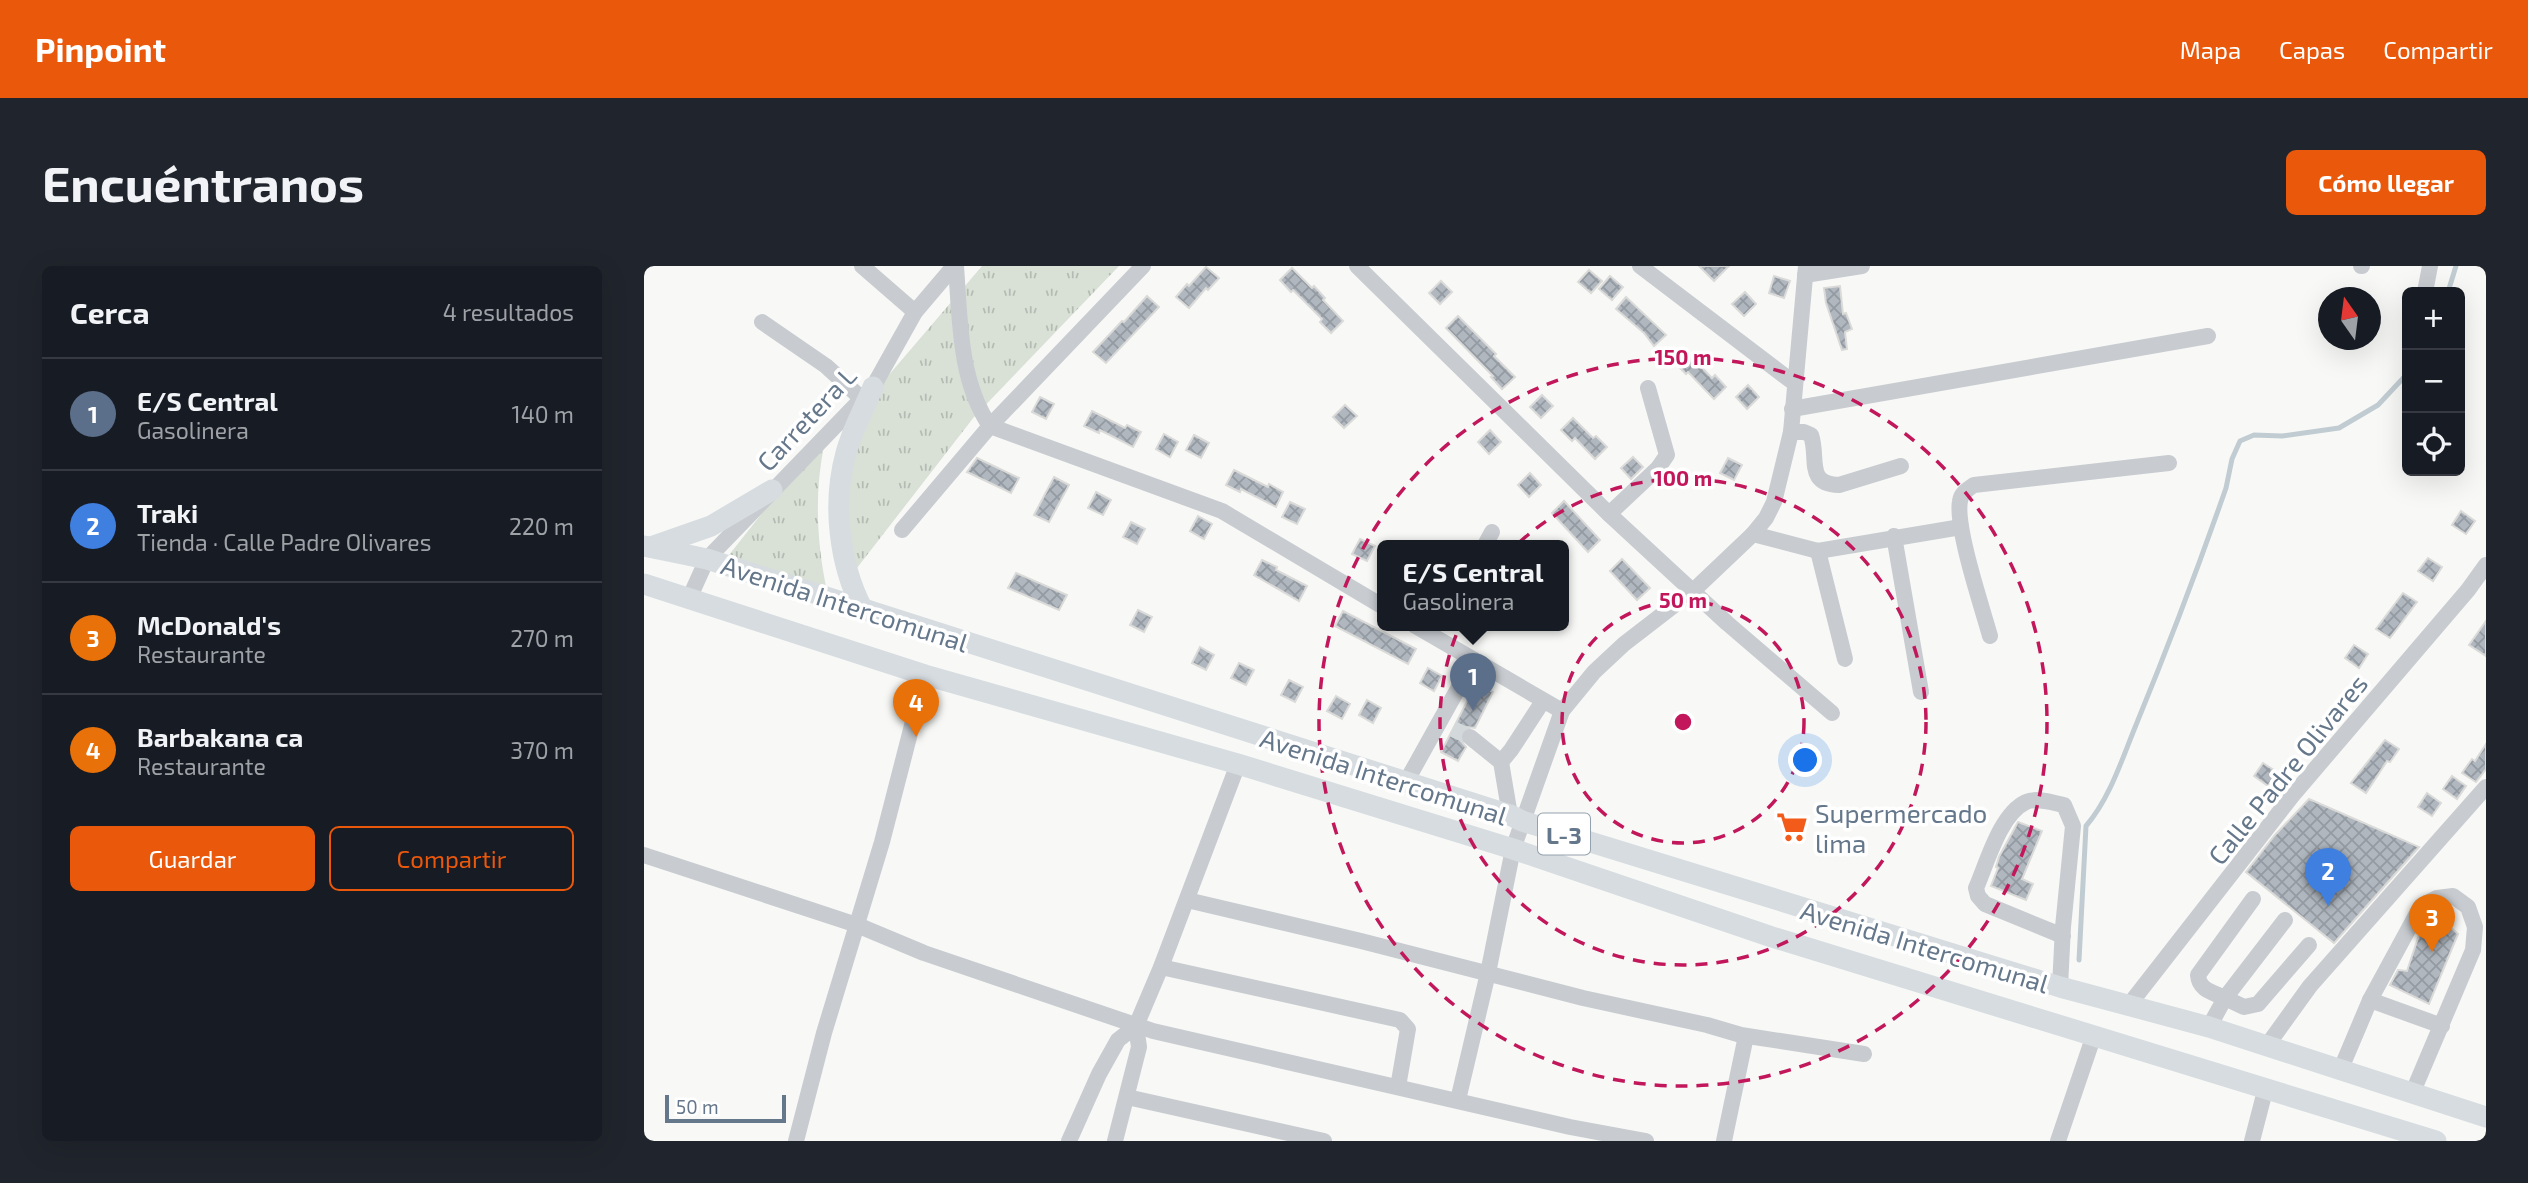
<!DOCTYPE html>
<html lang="es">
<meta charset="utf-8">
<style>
body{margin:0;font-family:"Exo 2",sans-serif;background:#20242c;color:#f1f3f6}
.controls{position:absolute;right:21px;top:21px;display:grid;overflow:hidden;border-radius:10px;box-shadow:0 7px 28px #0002}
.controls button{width:63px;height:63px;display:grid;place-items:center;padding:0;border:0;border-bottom:2px solid #363941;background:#171b24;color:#f1f3f6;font:35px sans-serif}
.compass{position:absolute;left:1674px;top:21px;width:63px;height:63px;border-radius:50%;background:#171b24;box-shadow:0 7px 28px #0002;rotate:346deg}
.scale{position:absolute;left:21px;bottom:18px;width:121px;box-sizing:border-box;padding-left:7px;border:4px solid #65778a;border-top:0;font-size:19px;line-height:24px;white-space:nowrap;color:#65778a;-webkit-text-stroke:5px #fff;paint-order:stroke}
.you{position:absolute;left:1162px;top:495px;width:24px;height:24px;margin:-18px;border:5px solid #fff;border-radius:50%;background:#1a73e8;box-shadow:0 0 0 10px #1a73e833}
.badge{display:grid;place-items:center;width:46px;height:46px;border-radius:50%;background:#ea580c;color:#fff;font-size:23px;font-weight:700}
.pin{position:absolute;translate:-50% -58px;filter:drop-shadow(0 2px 4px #0008)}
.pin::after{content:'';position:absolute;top:37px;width:24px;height:21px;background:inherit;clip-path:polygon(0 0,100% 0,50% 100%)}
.popup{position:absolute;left:733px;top:274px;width:192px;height:91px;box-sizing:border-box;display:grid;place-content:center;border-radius:10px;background:#171b24;filter:drop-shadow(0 2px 5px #0005);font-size:23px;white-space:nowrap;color:#9ea1a6}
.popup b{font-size:26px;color:#f1f3f6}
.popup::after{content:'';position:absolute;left:50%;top:100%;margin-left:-14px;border:14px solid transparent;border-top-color:#171b24}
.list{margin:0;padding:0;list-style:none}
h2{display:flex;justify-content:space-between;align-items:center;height:91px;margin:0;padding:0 28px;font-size:30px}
h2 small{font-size:23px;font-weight:400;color:#9ea1a6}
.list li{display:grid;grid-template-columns:46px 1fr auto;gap:21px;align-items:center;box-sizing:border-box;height:112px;padding:0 28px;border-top:2px solid #363941}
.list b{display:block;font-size:26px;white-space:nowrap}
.list p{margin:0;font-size:23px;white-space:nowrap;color:#9ea1a6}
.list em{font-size:23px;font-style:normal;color:#9ea1a6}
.actions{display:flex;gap:14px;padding:21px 28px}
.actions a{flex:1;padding:16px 0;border:2px solid #ea580c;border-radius:10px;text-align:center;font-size:24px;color:#ea580c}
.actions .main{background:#ea580c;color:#fff}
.icon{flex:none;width:38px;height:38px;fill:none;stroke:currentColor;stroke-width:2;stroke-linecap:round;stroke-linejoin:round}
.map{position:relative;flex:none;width:1842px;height:875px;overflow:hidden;border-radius:10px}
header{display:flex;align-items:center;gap:42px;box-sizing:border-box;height:98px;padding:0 35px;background:#ea580c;color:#fff}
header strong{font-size:33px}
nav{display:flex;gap:38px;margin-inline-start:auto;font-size:24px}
.intro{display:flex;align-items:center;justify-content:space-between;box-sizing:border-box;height:168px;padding:0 42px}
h1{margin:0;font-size:49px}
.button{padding:18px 32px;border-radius:10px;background:#ea580c;color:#fff;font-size:24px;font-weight:700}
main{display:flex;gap:42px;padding:0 42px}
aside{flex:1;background:#171b24;border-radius:10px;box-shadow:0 7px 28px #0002}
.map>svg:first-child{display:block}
.grass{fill:url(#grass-tufts)}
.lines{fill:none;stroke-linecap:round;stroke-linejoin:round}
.stream{stroke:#c1ccd2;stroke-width:5}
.building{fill:url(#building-cross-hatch);stroke:#dadad8;stroke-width:2}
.minor-tunnel{stroke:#d3d8db;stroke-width:16;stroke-dasharray:16 8;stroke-linecap:butt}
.minor{stroke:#c8ccd0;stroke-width:16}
.major{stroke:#d6dce0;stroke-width:21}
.ring{fill:none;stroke:#c2185b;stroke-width:3.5;stroke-dasharray:12 9}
.labels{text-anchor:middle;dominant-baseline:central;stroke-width:7;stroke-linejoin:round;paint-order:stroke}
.shield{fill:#fff;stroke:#93a0ad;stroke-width:2}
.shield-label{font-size:24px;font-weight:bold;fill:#65778a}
.street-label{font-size:26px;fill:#65778a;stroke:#fff}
.poi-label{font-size:26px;fill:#65778a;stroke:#fff;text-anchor:start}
.centre{fill:#c2185b;stroke:#fff;stroke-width:3.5}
.ring-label{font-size:21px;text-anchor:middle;font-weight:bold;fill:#c2185b;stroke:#fff;stroke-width:7;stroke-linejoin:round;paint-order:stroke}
</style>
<header>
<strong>Pinpoint</strong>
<nav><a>Mapa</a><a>Capas</a><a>Compartir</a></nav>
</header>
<div class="intro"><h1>Encuéntranos</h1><a class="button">Cómo llegar</a></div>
<main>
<aside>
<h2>Cerca<small>4 resultados</small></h2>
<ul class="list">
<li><span class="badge" style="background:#5c6f8a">1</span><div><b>E/S Central</b><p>Gasolinera</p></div><em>140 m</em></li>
<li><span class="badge" style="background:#3f7fe0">2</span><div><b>Traki</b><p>Tienda · Calle Padre Olivares</p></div><em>220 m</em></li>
<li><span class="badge" style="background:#e8710a">3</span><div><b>McDonald's</b><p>Restaurante</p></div><em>270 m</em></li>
<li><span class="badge" style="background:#e8710a">4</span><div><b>Barbakana ca</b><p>Restaurante</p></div><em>370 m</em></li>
</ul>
<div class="actions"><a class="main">Guardar</a><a>Compartir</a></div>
</aside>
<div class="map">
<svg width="1842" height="875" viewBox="0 0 1842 875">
<defs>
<pattern id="grass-tufts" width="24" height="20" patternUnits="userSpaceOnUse" patternTransform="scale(1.75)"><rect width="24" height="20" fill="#d9e1d6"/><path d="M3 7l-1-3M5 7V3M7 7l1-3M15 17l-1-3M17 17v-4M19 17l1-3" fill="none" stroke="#b4bbb3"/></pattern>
<pattern id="building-cross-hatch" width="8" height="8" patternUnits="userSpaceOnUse" patternTransform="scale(1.75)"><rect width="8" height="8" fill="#b0b7bf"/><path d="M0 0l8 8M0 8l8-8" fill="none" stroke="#939aa1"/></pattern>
</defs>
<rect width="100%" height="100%" fill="#f8f9f6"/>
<g class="grass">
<path d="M 338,0 L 475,0 L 330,151 L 206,311 L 199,272 L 214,145 Z"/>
<path d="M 173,178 L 180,180 C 170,228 173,278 183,325 L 85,289 Z"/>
</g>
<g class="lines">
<g class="stream">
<path d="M 1804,26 L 1812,0"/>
<path d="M 1435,694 L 1442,560 C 1466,532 1478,493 1492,459 C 1524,381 1554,302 1582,222 L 1588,193 L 1596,175 L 1610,169 L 1638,170 L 1695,162 L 1734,139 L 1763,108"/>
</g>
</g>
<g class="building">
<path d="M 1055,0 L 1085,0 L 1070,15 Z"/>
<path d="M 562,1 L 575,12 L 564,24 L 562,22 L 545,42 L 532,31 L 543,18 L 545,20 Z"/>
<path d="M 648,2 L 668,22 L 670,20 L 681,32 L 679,34 L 699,55 L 687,67 L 676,56 L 678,53 L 649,24 L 647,26 L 636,14 Z"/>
<path d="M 945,4 L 958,15 L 947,27 L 934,16 Z"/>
<path d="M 966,10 L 979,21 L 968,34 L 955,23 Z"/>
<path d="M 1130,10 L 1146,15 L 1140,32 L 1125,27 Z"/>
<path d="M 797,15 L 808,26 L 796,38 L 785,27 Z"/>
<path d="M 1196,20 L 1199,48 L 1202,47 L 1208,63 L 1201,66 L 1203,83 L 1198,84 L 1182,37 L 1180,22 Z"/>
<path d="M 1101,26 L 1112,38 L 1100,50 L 1088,38 Z"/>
<path d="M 503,30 L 515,41 L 462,97 L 449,86 L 478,55 L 480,56 Z"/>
<path d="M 982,31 L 1022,69 L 1010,80 L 1000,67 L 972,43 Z"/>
<path d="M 814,50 L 852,88 L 850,90 L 871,111 L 858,123 L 847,111 L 849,110 L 802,62 Z"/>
<path d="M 1042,85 L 1068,112 L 1071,109 L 1082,121 L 1070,133 L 1044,106 L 1042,108 L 1030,96 Z"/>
<path d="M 1104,119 L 1115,131 L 1103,143 L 1092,131 Z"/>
<path d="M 898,129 L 909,140 L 897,152 L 886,141 Z"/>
<path d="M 396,131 L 410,138 L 402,153 L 388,146 Z"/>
<path d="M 701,139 L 713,150 L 700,162 L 689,151 Z"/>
<path d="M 448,145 L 481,162 L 483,159 L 497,166 L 489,181 L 456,164 L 455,167 L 440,160 Z"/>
<path d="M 929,152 L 949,172 L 952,170 L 963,181 L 951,193 L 931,172 L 928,175 L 917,164 Z"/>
<path d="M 846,164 L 857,176 L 845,188 L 834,176 Z"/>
<path d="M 520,168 L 534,176 L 526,191 L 512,183 Z"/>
<path d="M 550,169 L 565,177 L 557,192 L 542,184 Z"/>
<path d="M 989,191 L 999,201 L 987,213 L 977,202 Z"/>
<path d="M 333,192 L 375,212 L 367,227 L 323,206 Z"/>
<path d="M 1084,192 L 1098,199 L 1090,214 L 1076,207 Z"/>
<path d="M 590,204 L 624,221 L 625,218 L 639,226 L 632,241 L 597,223 L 596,226 L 582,219 Z"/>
<path d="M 886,207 L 897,219 L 885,231 L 874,219 Z"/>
<path d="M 410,211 L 425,219 L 405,256 L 390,249 Z"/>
<path d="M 452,226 L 467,234 L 459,249 L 444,242 Z"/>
<path d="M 920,235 L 956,274 L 944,286 L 908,247 Z"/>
<path d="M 646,236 L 661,243 L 653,258 L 638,251 Z"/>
<path d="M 1817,245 L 1831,255 L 1822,268 L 1808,259 Z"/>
<path d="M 554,250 L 568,258 L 560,273 L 546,265 Z"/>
<path d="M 487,256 L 501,263 L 493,278 L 479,271 Z"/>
<path d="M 716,273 L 731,280 L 723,295 L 708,288 Z"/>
<path d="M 1784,292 L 1798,301 L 1789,315 L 1774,305 Z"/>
<path d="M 978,293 L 1006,322 L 993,334 L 966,305 Z"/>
<path d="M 618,294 L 633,301 L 632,304 L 663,320 L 655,335 L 610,309 Z"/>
<path d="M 372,307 L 423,329 L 415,344 L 364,322 Z"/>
<path d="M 1759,327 L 1773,336 L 1746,372 L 1732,363 Z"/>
<path d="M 494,344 L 508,351 L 500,366 L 486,359 Z"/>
<path d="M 699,345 L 772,383 L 764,398 L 691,360 Z"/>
<path d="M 1842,355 L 1842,390 L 1825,379 Z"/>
<path d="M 1710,379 L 1724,388 L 1715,402 L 1701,392 Z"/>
<path d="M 556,381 L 570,389 L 562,404 L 548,397 Z"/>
<path d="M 595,397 L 610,404 L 602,419 L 587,412 Z"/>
<path d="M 784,402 L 798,410 L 790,425 L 776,417 Z"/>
<path d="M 645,414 L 659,421 L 651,436 L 637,429 Z"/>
<path d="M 832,418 L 849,426 L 831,462 L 823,461 L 817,465 L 816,474 L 822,481 L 814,495 L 797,486 Z"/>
<path d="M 692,430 L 706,438 L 698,453 L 683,445 Z"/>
<path d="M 723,434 L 737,442 L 729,457 L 715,449 Z"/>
<path d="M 1741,474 L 1755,483 L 1746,496 L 1743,495 L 1722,527 L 1707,517 Z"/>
<path d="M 1842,478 L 1842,503 L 1832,516 L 1818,507 L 1828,493 L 1831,495 Z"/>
<path d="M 1619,497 L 1633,506 L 1624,520 L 1610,510 Z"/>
<path d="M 1808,510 L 1822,520 L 1813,533 L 1799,523 Z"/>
<path d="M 1783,527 L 1797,537 L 1788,550 L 1774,541 Z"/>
<path d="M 1665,533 L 1775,581 L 1690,677 L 1602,606 L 1631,569 Z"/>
<path d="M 1374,556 L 1398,565 L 1378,613 L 1389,618 L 1382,634 L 1347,620 L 1354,602 L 1352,601 L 1355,591 Z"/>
<path d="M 1786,656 L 1805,660 L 1814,668 L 1785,738 L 1746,719 L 1754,704 L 1763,705 L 1778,660 Z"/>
</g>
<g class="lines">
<path class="minor-tunnel" d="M 809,463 L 826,471"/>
<g class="minor">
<path d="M 218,0 L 271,46"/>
<path d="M 312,0 C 316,53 315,115 346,160 L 578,245 L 738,340"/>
<path d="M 713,0 L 965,248 L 1083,357 L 1188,447"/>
<path d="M 996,0 L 1150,117"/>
<path d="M 1717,0 L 1718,0"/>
<path d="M 1161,9 L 1218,0"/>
<path d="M 1781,26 L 1786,0"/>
<path d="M 118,56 L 182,100 L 217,132"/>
<path d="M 1148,143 L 1564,70"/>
<path d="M 1147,166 L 1160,166 L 1167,169 C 1175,192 1161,218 1195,219 L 1257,200"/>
<path d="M 965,248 L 1014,202 L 1023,189 L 1004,122"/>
<path d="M 258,264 L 346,160 L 499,0"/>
<path d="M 1109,268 L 1174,285 L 1317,261"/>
<path d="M 1250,270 L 1277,426"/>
<path d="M 841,279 L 848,266"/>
<path d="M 1174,285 L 1201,393"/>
<path d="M 45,333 L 63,293 L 229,121 L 271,46 L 310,0"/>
<path d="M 770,359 L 918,445"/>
<path d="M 1346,370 C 1338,341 1311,261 1316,235 C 1317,227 1324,223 1330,219 L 1525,197"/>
<path d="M 826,471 L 857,496 L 866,549"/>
<path d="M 857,496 L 867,484 L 899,435"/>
<path d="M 762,516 L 830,394"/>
<path d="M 0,589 L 213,659 L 280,687 L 509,765 L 926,861 L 1002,875"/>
<path d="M 1609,633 L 1554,709 C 1555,724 1568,726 1581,732 L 1641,654"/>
<path d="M 543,634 L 717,675 L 939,732 L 1063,759 L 1097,769 L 1220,788"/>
<path d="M 517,701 L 756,754 L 764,763 L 754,821"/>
<path d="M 1416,721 L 1419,661 L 1429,560 L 1420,539 C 1409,537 1393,531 1382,536 C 1356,548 1343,597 1332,622 L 1334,630 L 1341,638 L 1419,670"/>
<path d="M 1726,734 L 1798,760"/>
<path d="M 1485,739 L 1648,530 L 1824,324 L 1842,299"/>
<path d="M 1565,761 L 1581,732 L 1600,741 L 1614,738 L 1665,679"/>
<path d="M 1622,781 L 1666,720 L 1842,521"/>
<path d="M 1696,805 L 1726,734 L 1777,640 L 1793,632 L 1809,630 L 1824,641 L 1831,661 L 1829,684 L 1768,828"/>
<path d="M 483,831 L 680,875"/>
<path d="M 814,834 L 844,707 L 869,583 L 918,445 L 950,406 L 980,378 L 1050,324 L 1109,268 L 1122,252 L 1130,236 L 1147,166 L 1162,0"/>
<path d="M 152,875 L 180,767 L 238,576 L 281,409"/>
<path d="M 425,875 L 455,808 L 474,774 L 492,760 L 517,701 L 594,498"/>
<path d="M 471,875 L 495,781 L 492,760"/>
<path d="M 1080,875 L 1102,770"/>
<path d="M 1414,875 L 1450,769"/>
<path d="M 1608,875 L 1622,821"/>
</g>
<g class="major">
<path d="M 0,280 L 63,293 L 866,549 L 878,555 L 1416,721 L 1565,761 L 1842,851"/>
<path d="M 7,281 L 67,260 L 128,224"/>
<path d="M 0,318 L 281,409 L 594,498 L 869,583 L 1128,671 L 1792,875"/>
<path d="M 218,342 C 195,297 188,237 202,187 C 208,164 220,143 229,121"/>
</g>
</g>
<g class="ring">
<circle cx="1039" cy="456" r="121"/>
<circle cx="1039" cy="456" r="243"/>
<circle cx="1039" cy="456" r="364"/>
</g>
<defs>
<symbol id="supermarket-bare" viewBox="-9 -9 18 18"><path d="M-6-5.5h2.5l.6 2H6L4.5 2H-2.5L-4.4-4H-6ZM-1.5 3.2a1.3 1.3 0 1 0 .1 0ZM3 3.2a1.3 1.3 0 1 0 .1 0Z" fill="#f35b1b" stroke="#fff" stroke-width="2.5" paint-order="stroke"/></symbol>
</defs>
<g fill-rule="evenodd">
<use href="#supermarket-bare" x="1126" y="539" width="44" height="44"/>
</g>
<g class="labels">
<rect class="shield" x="894" y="547.5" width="52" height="41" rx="5"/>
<g class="shield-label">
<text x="920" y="568">L-3</text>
</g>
<g class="street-label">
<text transform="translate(162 152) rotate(-47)">Carretera L</text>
<text transform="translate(201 337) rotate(18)">Avenida Intercomunal</text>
<text transform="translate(1643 503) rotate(-51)">Calle Padre Olivares</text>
<text transform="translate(740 510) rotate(18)">Avenida Intercomunal</text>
<text transform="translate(1281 680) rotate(17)">Avenida Intercomunal</text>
</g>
<g class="poi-label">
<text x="1171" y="546">Supermercado<tspan x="1171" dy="30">lima</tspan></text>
</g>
</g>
<circle cx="1039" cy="456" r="10" class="centre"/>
<g class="ring-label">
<text x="1039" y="99">150 m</text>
<text x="1039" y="220">100 m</text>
<text x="1039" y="342">50 m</text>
</g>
</svg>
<div class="controls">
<button>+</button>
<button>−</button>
<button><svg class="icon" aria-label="locate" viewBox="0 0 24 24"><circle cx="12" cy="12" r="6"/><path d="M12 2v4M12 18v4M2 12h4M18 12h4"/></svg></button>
</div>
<svg class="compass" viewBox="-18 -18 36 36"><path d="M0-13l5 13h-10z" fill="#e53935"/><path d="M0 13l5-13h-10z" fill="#9ea1a6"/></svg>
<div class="scale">50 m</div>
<div class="you"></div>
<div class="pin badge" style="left:829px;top:445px;background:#5c6f8a">1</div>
<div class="popup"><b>E/S Central</b>Gasolinera</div>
<div class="pin badge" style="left:1684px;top:640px;background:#3f7fe0">2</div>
<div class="pin badge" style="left:1788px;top:686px;background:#e8710a">3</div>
<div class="pin badge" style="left:272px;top:471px;background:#e8710a">4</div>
</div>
</main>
